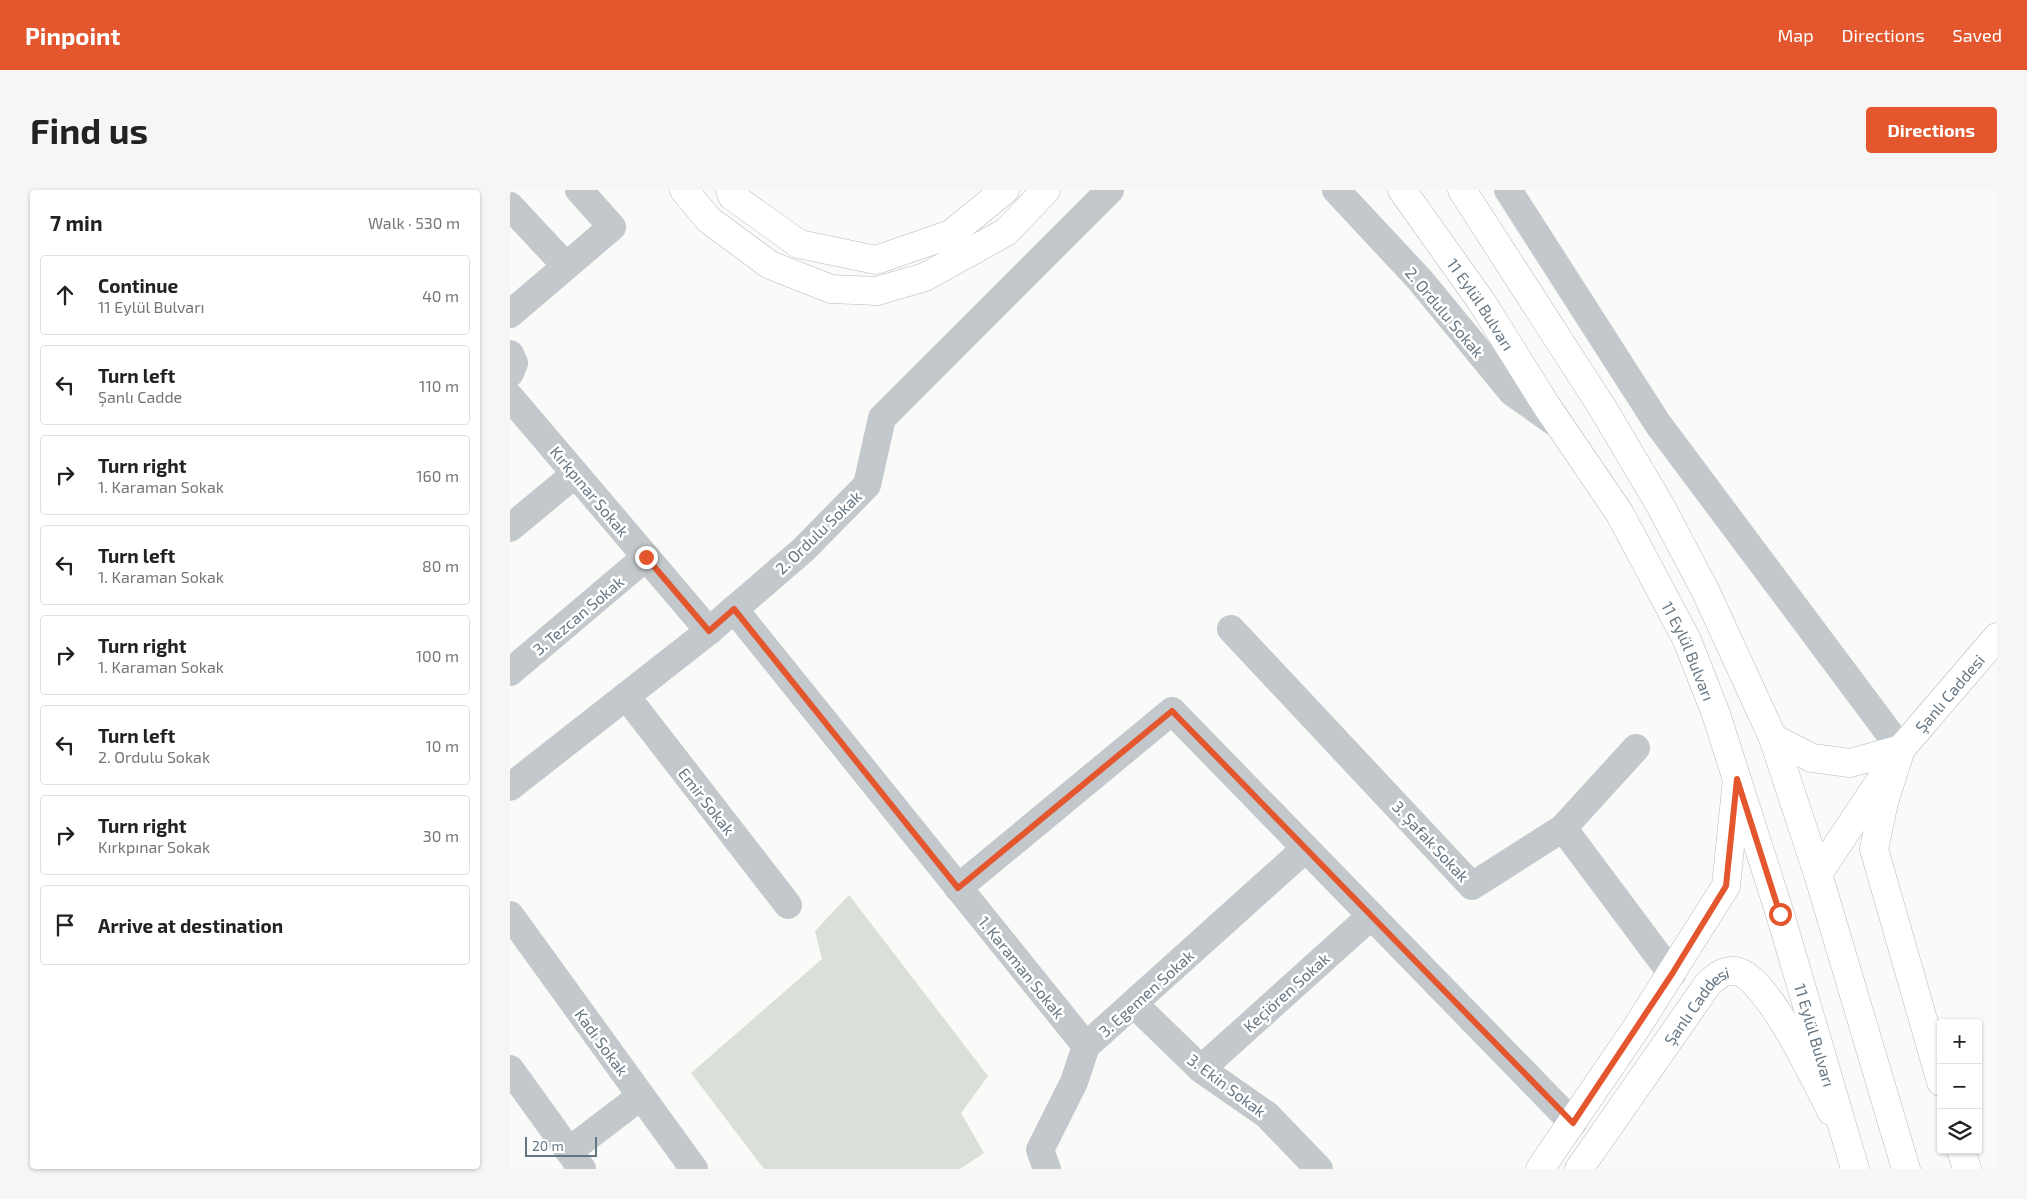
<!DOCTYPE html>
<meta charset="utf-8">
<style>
body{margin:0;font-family:"Exo 2",sans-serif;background:#f6f6f6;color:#222}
.controls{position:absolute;right:15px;bottom:15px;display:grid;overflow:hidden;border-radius:5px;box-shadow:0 1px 4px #0004}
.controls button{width:45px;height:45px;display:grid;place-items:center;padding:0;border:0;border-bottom:1px solid #e0e0e0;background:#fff;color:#222;font:25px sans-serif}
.scale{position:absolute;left:15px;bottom:12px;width:72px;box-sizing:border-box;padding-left:5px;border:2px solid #657683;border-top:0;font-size:14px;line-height:18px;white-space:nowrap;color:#657683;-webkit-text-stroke:4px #fff;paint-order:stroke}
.stop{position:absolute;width:15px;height:15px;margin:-11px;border:4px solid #e4572e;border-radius:50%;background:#fff}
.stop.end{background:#e4572e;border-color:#fff;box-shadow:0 1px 5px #0008}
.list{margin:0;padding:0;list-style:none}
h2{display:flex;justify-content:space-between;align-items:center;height:65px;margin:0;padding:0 20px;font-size:21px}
h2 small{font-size:16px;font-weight:400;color:#767676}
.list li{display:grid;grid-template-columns:32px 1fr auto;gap:15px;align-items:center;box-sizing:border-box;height:80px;margin:0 10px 10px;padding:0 10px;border:1px solid #e0e0e0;border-radius:5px}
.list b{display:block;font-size:19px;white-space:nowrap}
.list p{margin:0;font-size:16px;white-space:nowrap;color:#767676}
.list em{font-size:16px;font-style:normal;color:#767676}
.icon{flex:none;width:28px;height:28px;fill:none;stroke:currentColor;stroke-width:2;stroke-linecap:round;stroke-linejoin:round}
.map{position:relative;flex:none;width:1487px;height:979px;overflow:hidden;border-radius:5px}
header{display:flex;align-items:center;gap:30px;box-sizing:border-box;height:70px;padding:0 25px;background:#e4572e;color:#fff}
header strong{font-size:24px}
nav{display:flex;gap:28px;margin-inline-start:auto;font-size:18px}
.intro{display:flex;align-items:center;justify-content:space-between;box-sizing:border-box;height:120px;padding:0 30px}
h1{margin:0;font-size:35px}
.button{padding:12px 22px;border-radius:5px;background:#e4572e;color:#fff;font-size:18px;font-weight:700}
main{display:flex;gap:30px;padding:0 30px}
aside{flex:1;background:#fff;border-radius:5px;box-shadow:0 1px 4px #0004}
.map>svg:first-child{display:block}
.green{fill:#dadfd7}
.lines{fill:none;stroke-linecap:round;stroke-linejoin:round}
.secondary-casing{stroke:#b3babf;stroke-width:29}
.primary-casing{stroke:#b5babe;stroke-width:29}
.street{stroke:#c3c8cc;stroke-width:28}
.secondary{stroke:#fff;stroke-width:28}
.primary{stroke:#fff;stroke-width:28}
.route{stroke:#e4572e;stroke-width:6}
.labels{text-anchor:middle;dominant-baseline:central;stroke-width:5;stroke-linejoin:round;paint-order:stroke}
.street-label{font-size:16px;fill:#657683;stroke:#fff}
</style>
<header>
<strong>Pinpoint</strong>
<nav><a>Map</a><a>Directions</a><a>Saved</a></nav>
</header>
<div class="intro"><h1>Find us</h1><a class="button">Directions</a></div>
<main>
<aside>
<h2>7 min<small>Walk · 530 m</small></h2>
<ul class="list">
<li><svg class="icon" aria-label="ahead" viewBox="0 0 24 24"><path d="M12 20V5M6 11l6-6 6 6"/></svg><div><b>Continue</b><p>11 Eylül Bulvarı</p></div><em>40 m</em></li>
<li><svg class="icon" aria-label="left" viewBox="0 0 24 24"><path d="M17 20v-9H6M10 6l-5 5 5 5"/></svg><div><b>Turn left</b><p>Şanlı Cadde</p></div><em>110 m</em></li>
<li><svg class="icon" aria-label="right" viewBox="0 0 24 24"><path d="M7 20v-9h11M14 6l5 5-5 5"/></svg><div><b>Turn right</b><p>1. Karaman Sokak</p></div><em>160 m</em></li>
<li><svg class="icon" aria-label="left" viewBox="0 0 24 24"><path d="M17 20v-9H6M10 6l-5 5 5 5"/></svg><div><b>Turn left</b><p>1. Karaman Sokak</p></div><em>80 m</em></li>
<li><svg class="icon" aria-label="right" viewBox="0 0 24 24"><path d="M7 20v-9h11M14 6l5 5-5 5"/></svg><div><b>Turn right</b><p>1. Karaman Sokak</p></div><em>100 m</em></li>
<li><svg class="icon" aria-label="left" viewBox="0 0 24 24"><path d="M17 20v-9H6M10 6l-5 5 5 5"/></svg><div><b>Turn left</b><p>2. Ordulu Sokak</p></div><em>10 m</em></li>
<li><svg class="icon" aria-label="right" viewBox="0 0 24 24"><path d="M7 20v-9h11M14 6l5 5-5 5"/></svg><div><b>Turn right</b><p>Kırkpınar Sokak</p></div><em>30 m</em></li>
<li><svg class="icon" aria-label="arrive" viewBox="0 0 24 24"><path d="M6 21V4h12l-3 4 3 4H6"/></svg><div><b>Arrive at destination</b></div></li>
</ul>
</aside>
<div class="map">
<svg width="1487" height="979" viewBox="0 0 1487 979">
<rect width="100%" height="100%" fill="#fafaf8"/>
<path class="green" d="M 339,705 L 478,886 L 451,923 L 474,963 L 450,979 L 254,979 L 181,883 L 312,769 L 305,741 Z"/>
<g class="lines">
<defs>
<g id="secondary">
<path id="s1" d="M 1391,559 L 1487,447"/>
<path d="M 1030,979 L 1125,840 L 1216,696 L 1227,589"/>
<path id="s2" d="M 1069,979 L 1198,794 C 1207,786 1213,780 1225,781 C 1256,784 1307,893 1321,921"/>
</g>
<g id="primary">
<path d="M 174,0 L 199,30 L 260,75 L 321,99 L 367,101 L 415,87 L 496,42 L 536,0"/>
<path d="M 220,0 L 222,6 L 289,54 L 366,70 L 441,44 L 495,0"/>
<path id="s3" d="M 892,0 L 971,111 L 1036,215 L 1110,324 L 1177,450 L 1206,524 L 1270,724 L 1345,979"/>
<path d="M 952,0 L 1092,217 L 1150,315 L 1196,402 L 1263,548 L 1308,684 L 1396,979"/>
<path d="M 1263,548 L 1302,568 L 1340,573 L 1391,559"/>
<path d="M 1391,559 L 1374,612 L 1364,659 L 1431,892"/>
<path d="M 1308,684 L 1374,585"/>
<path d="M 1451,960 L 1457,979"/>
</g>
</defs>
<use href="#secondary" class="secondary-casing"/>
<use href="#primary" class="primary-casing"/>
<g class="street">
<path d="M 826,0 L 910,90 L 1002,202 L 1050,236"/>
<path d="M 998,0 L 1148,234 L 1391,559"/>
<path d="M 0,16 L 56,76"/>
<path d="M 0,124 L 102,37 L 69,0"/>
<path d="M 0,164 L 4,173 L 0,183"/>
<path d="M 0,207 L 199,441"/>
<path d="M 0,338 L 65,284"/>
<path d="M 224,419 L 576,856"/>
<path d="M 721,439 L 962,696 L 1053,638 L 1162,784"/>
<path d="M 0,482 L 136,367"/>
<path d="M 116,506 L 278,715"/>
<path d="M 0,597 L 199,441 L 293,360 L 357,295 L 372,228 L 600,0"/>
<path d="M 1053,638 L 1126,558"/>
<path d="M 448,698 L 662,521 L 1063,933"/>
<path d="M 0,725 L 184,979"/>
<path d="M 624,814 L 691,879 L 757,925 L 809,979"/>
<path d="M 0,879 L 72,979"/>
<path d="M 691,879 L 861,726"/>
<path d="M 59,961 L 131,906"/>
<path d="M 537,979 L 530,960 L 564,892 L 576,856 L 795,659"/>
</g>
<use href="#secondary" class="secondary"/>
<use href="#primary" class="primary"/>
</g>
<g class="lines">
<path class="route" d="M 136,367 L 199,441 L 224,419 L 448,698 L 662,521 L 1063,933 L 1162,784 L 1216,696 L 1227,589 L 1270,724"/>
</g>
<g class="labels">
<g class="street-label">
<text stroke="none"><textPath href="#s3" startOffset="139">11 Eylül Bulvarı</textPath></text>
<text transform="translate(935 122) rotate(50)">2. Ordulu Sokak</text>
<text transform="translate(80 301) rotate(50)">Kırkpınar Sokak</text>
<text transform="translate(308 342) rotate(-44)">2. Ordulu Sokak</text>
<text transform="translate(68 425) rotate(-40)">3. Tezcan Sokak</text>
<text stroke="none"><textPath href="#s3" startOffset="544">11 Eylül Bulvarı</textPath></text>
<text stroke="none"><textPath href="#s1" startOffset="74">Şanlı Caddesi</textPath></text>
<text transform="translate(197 611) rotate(52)">Emir Sokak</text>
<text transform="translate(921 651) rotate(47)">3. Şafak Sokak</text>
<text transform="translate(512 777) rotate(51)">1. Karaman Sokak</text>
<text transform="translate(776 802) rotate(-42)">Keçiören Sokak</text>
<text transform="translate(636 803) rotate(-42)">3. Egemen Sokak</text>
<text stroke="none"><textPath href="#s2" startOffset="202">Şanlı Caddesi</textPath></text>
<text stroke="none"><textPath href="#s3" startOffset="949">11 Eylül Bulvarı</textPath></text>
<text transform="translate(92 852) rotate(54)">Kadı Sokak</text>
<text transform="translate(717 895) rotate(37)">3. Ekin Sokak</text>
</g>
</g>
</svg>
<div class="controls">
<button>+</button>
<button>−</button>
<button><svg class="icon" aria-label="layers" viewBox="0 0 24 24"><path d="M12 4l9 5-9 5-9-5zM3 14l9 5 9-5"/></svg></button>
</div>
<div class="scale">20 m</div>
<div class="stop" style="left:1270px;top:724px"></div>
<div class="stop end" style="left:136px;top:367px"></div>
</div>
</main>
